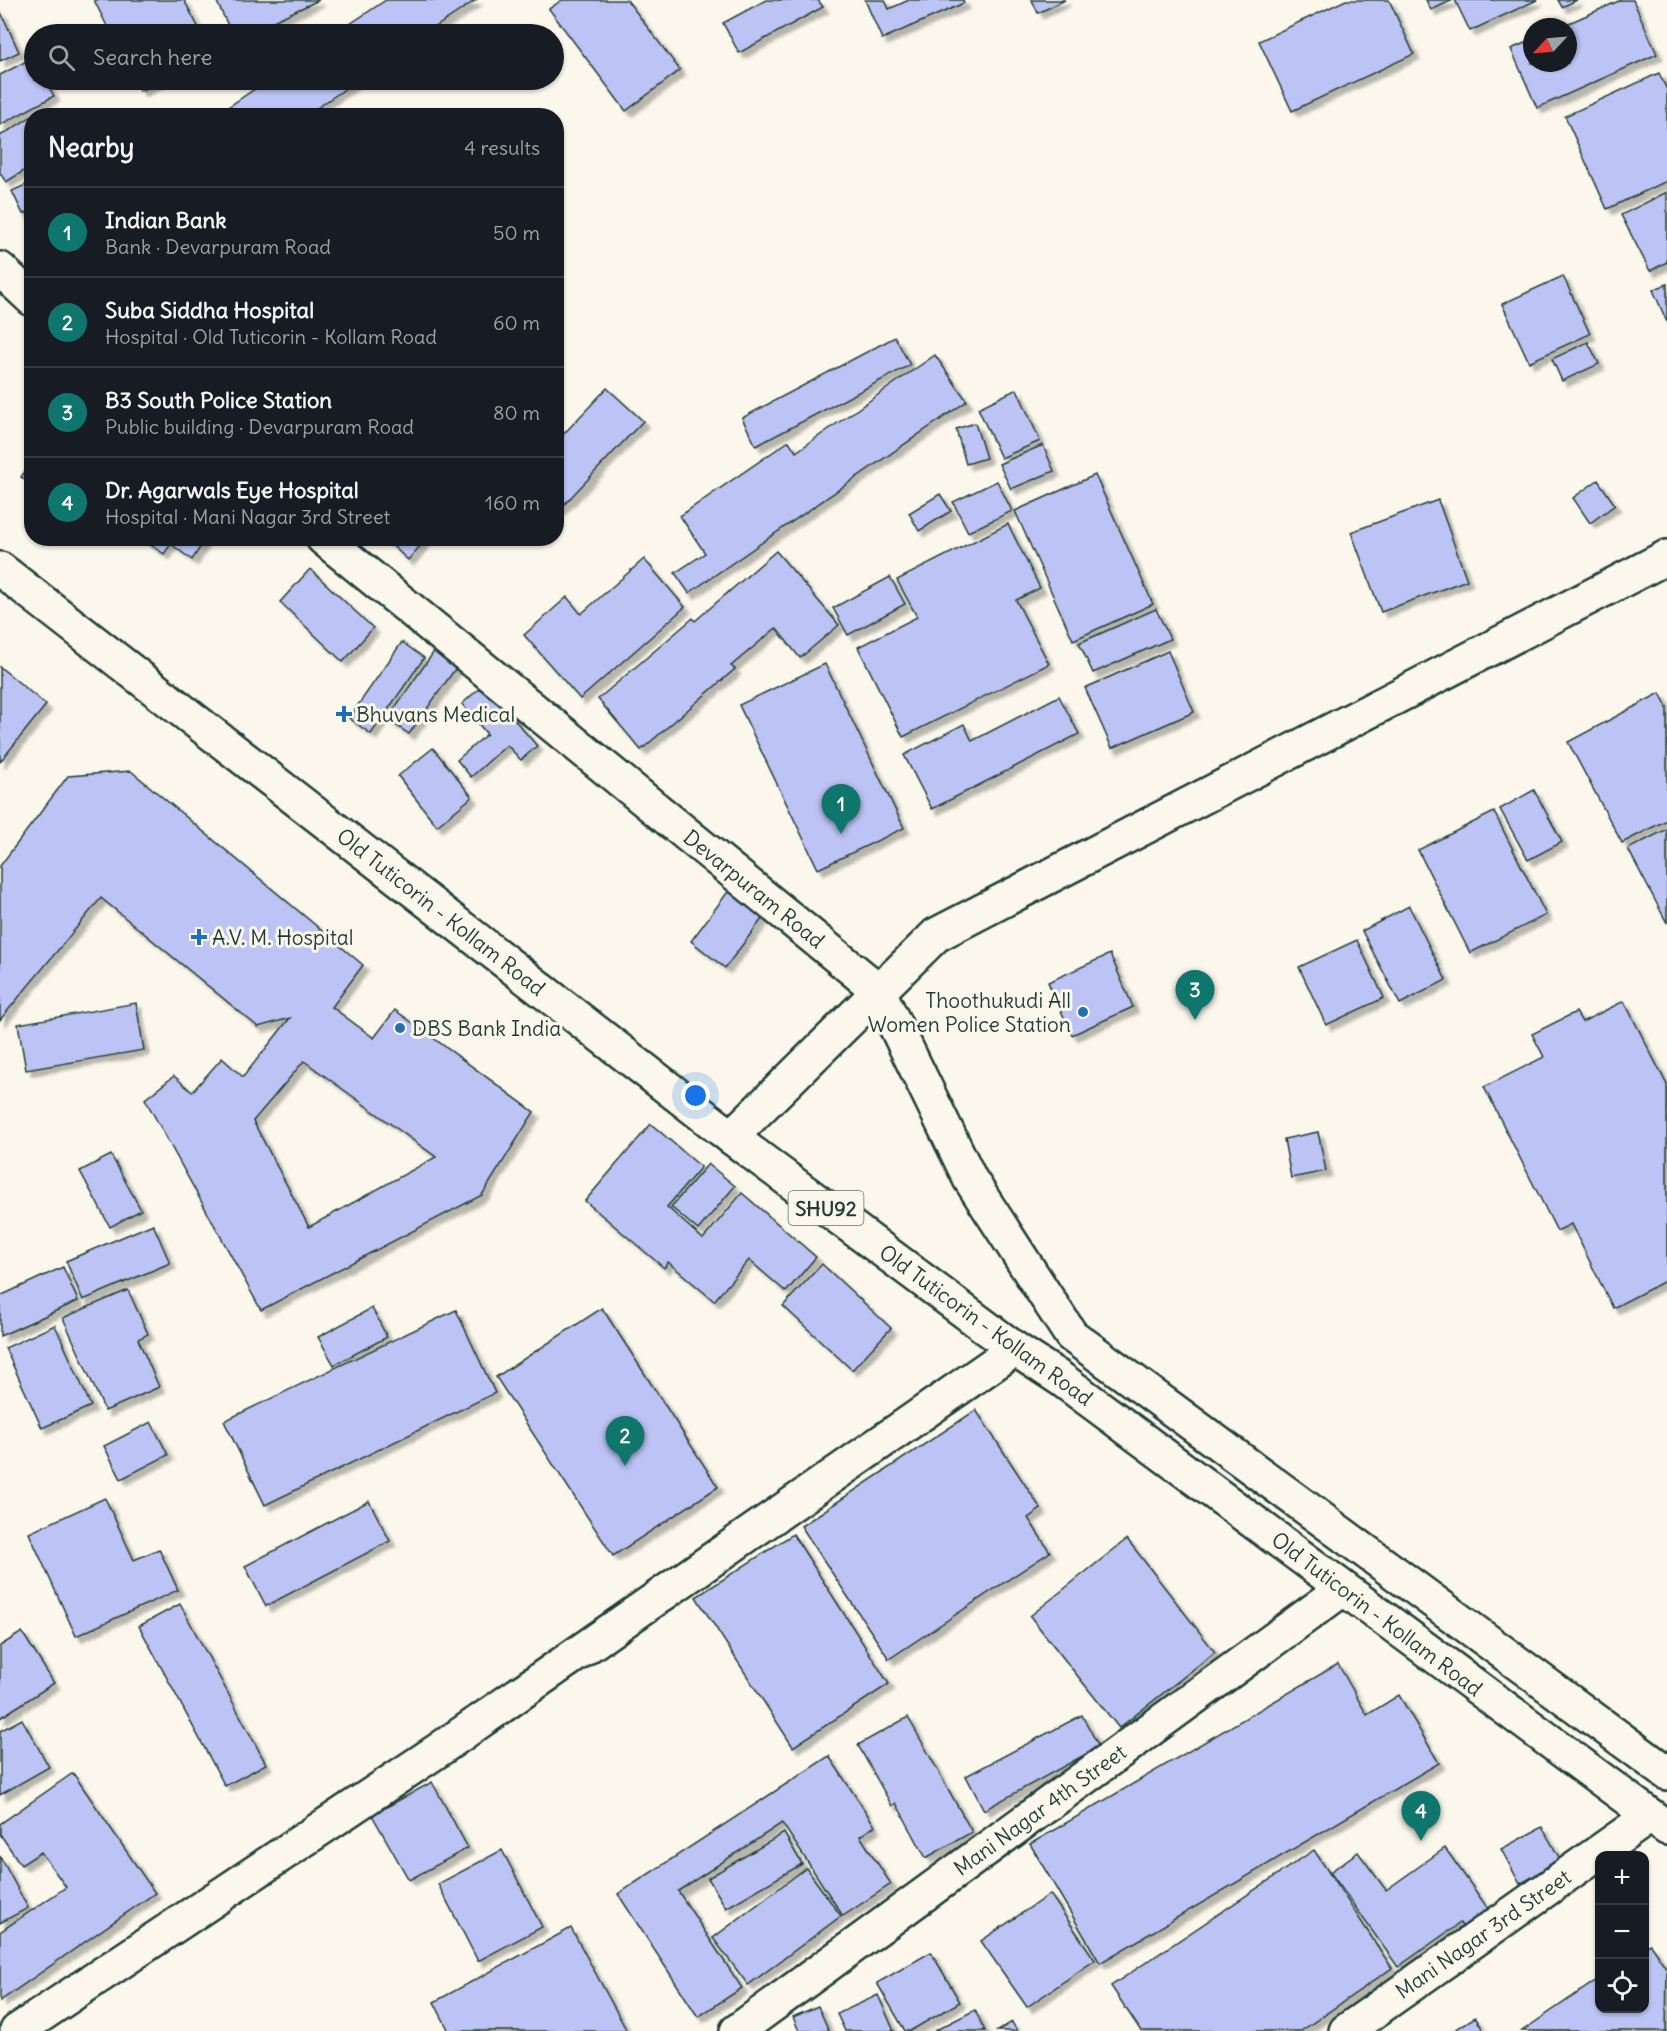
<!DOCTYPE html>
<meta charset="utf-8">
<style>
body{margin:0;font-family:Delius,sans-serif;background:#242831;color:#f1f3f6}
.controls{position:absolute;right:18px;bottom:18px;display:grid;overflow:hidden;border-radius:12px;box-shadow:0 2px 4px #0004}
.controls button{width:54px;height:54px;display:grid;place-items:center;padding:0;border:0;border-bottom:2px solid #363941;background:#171b24;color:#f1f3f6;font:30px sans-serif}
.compass{position:absolute;left:1523px;top:18px;width:54px;height:54px;border-radius:50%;background:#171b24;box-shadow:0 2px 4px #0004;rotate:244deg}
.you{position:absolute;left:696px;top:1096px;width:21px;height:21px;margin:-15px;border:4px solid #fff;border-radius:50%;background:#1a73e8;box-shadow:0 0 0 9px #1a73e833}
.badge{display:grid;place-items:center;width:39px;height:39px;border-radius:50%;background:#0f766e;color:#fff;font-size:20px;font-weight:700}
.pin{position:absolute;translate:-50% -50px;filter:drop-shadow(0 2px 3px #0008)}
.pin::after{content:'';position:absolute;top:32px;width:21px;height:18px;background:inherit;clip-path:polygon(0 0,100% 0,50% 100%)}
.list{margin:0;padding:0;list-style:none}
h2{display:flex;justify-content:space-between;align-items:center;height:78px;margin:0;padding:0 24px;font-size:26px}
h2 small{font-size:20px;font-weight:400;color:#9ea1a6}
.list li{display:grid;grid-template-columns:39px 1fr auto;gap:18px;align-items:center;box-sizing:border-box;height:90px;padding:0 24px;border-top:2px solid #363941}
.list b{display:block;font-size:22px;white-space:nowrap}
.list p{margin:0;font-size:20px;white-space:nowrap;color:#9ea1a6}
.list em{font-size:20px;font-style:normal;color:#9ea1a6}
.icon{flex:none;width:33px;height:33px;fill:none;stroke:currentColor;stroke-width:2;stroke-linecap:round;stroke-linejoin:round}
.map{position:relative;flex:none;width:1667px;height:2031px;overflow:hidden}
.search{position:absolute;background:#171b24;box-shadow:0 2px 4px #0004;left:24px;top:24px;width:540px;height:66px;display:flex;align-items:center;gap:15px;box-sizing:border-box;padding:0 21px;border-radius:33px;color:#9ea1a6;font-size:22px}
.panel{position:absolute;background:#171b24;box-shadow:0 2px 4px #0004;left:24px;top:108px;width:540px;height:438px;border-radius:24px}
.map>svg:first-child{display:block}
.building{fill:#bdc3f4;stroke:#1f3d34;stroke-width:1.5;fill-rule:evenodd;filter:url(#shadow)}
.lines{fill:none;stroke-linecap:round;stroke-linejoin:round}
.street-casing{stroke:#1f3d34;stroke-width:38}
.secondary-casing{stroke:#1f3d34;stroke-width:38}
.primary-casing{stroke:#1f3d34;stroke-width:38}
.street{stroke:#fbf7ec;stroke-width:33}
.secondary{stroke:#fbf7ec;stroke-width:33}
.primary{stroke:#fbf7ec;stroke-width:33}
.poi-dot{fill:#1f6fb2;stroke:#fbf7ec;stroke-width:2}
.labels{text-anchor:middle;dominant-baseline:central;stroke-width:6;stroke-linejoin:round;paint-order:stroke}
.shield{fill:#fbf7ec;stroke:#61756b;stroke-width:1.5}
.shield-label{font-size:20px;font-weight:bold;fill:#1f3d34}
.poi-label{font-size:21px;fill:#1f3d34;stroke:#fbf7ec;text-anchor:start}
.street-label{font-size:21px;fill:#1f3d34;stroke:#fbf7ec}
</style>
<div class="map">
<svg width="1667" height="2031" viewBox="0 0 1667 2031">
<defs>
<filter id="shadow"><feDropShadow dx="5.5" dy="5.5" stdDeviation="1.5" flood-color="#0004"/></filter>
</defs>
<rect width="100%" height="100%" fill="#fbf7ec"/>
<filter id="ink" filterUnits="userSpaceOnUse"><feTurbulence type="fractalNoise" baseFrequency=".0167" numOctaves="2"/><feDisplacementMap in="SourceGraphic" scale="12" xChannelSelector="R" yChannelSelector="G"/><feConvolveMatrix kernelMatrix="1 2 1 2 8 2 1 2 1" color-interpolation-filters="sRGB"/></filter>
<g filter="url(#ink)">
<g class="building">
<path d="M 94,0 L 184,0 L 202,34 L 111,34 Z"/>
<path d="M 216,0 L 319,0 L 245,34 L 232,34 Z"/>
<path d="M 386,0 L 476,0 L 425,34 L 335,34 Z"/>
<path d="M 562,0 L 627,0 L 680,70 L 626,111 L 549,9 Z"/>
<path d="M 766,0 L 818,0 L 823,7 L 739,53 L 723,23 Z"/>
<path d="M 865,0 L 885,0 L 889,9 L 909,0 L 963,0 L 964,3 L 882,39 Z"/>
<path d="M 1032,0 L 1065,0 L 1038,13 Z"/>
<path d="M 1346,0 L 1389,0 L 1414,54 L 1292,111 L 1259,41 Z"/>
<path d="M 1426,0 L 1453,0 L 1431,10 Z"/>
<path d="M 1455,0 L 1537,0 L 1470,31 Z"/>
<path d="M 1558,0 L 1577,0 L 1562,7 Z"/>
<path d="M 1621,0 L 1633,0 L 1657,54 L 1537,108 L 1511,49 L 1532,40 L 1532,63 L 1568,63 L 1568,27 L 1560,27 Z"/>
<path d="M 0,10 L 19,52 L 0,61 Z"/>
<path d="M 34,57 L 34,80 L 45,80 L 54,96 L 0,125 L 0,75 Z"/>
<path d="M 1659,73 L 1667,90 L 1667,181 L 1607,209 L 1565,116 Z"/>
<path d="M 135,80 L 163,80 L 140,91 Z"/>
<path d="M 268,80 L 358,80 L 305,116 L 215,116 Z"/>
<path d="M 45,108 L 50,116 L 33,116 Z"/>
<path d="M 32,116 L 32,166 L 6,182 L 0,173 L 0,136 Z"/>
<path d="M 32,182 L 32,211 L 23,214 L 12,191 Z"/>
<path d="M 1667,192 L 1667,262 L 1650,271 L 1621,215 Z"/>
<path d="M 1563,276 L 1590,334 L 1529,362 L 1502,304 Z"/>
<path d="M 1667,284 L 1667,322 L 1653,290 Z"/>
<path d="M 895,337 L 910,365 L 756,446 L 742,418 Z"/>
<path d="M 1588,342 L 1599,364 L 1562,381 L 1552,359 Z"/>
<path d="M 935,355 L 967,401 L 689,593 L 675,573 L 705,553 L 680,516 L 789,441 L 796,452 Z"/>
<path d="M 607,388 L 643,421 L 558,511 L 556,509 L 556,442 Z"/>
<path d="M 1017,389 L 1040,441 L 1001,458 L 978,408 Z"/>
<path d="M 975,423 L 986,458 L 966,464 L 956,429 Z"/>
<path d="M 1043,445 L 1054,471 L 1011,489 L 999,464 Z"/>
<path d="M 32,461 L 32,484 L 21,477 Z"/>
<path d="M 1095,475 L 1153,604 L 1073,640 L 1015,511 Z"/>
<path d="M 1598,480 L 1615,505 L 1590,523 L 1573,498 Z"/>
<path d="M 997,481 L 1012,511 L 968,532 L 953,502 Z"/>
<path d="M 940,494 L 951,511 L 919,531 L 909,513 Z"/>
<path d="M 1438,500 L 1467,580 L 1381,612 L 1351,532 Z"/>
<path d="M 1008,524 L 1040,588 L 1016,600 L 1049,664 L 903,737 L 858,647 L 917,617 L 897,580 Z"/>
<path d="M 141,538 L 206,538 L 192,560 L 171,544 L 164,554 Z"/>
<path d="M 384,538 L 427,538 L 408,560 Z"/>
<path d="M 776,551 L 839,625 L 800,658 L 776,628 L 731,666 L 735,669 L 641,750 L 598,699 L 693,618 L 695,621 Z"/>
<path d="M 644,559 L 685,607 L 580,699 L 524,635 L 567,597 L 581,614 Z"/>
<path d="M 310,569 L 373,628 L 343,662 L 280,602 Z"/>
<path d="M 890,577 L 905,604 L 848,635 L 833,608 Z"/>
<path d="M 1156,609 L 1170,639 L 1093,673 L 1079,643 Z"/>
<path d="M 402,642 L 424,658 L 371,734 L 349,718 Z"/>
<path d="M 440,643 L 463,658 L 409,734 L 387,719 Z"/>
<path d="M 1168,651 L 1194,712 L 1112,748 L 1085,688 Z"/>
<path d="M 825,664 L 904,828 L 818,869 L 739,705 Z"/>
<path d="M 0,667 L 46,705 L 0,762 Z"/>
<path d="M 484,684 L 537,746 L 521,760 L 507,745 L 471,777 L 457,760 L 487,734 L 462,704 Z"/>
<path d="M 1660,693 L 1667,707 L 1667,820 L 1622,843 L 1568,742 Z"/>
<path d="M 1059,696 L 1079,734 L 932,809 L 904,755 L 964,724 L 972,741 Z"/>
<path d="M 433,748 L 472,797 L 437,826 L 398,776 Z"/>
<path d="M 131,771 L 363,965 L 332,1007 L 374,1038 L 395,1010 L 534,1112 L 482,1195 L 261,1310 L 145,1099 L 174,1076 L 192,1092 L 222,1058 L 243,1077 L 290,1018 L 258,1027 L 101,898 L 0,1020 L 0,866 L 68,776 ZM 304,1061 L 436,1157 L 309,1227 L 253,1121 Z"/>
<path d="M 1534,790 L 1562,842 L 1528,860 L 1500,809 Z"/>
<path d="M 1494,812 L 1546,915 L 1470,953 L 1418,850 Z"/>
<path d="M 1667,829 L 1667,923 L 1628,849 Z"/>
<path d="M 736,881 L 771,907 L 725,968 L 691,941 Z"/>
<path d="M 1409,906 L 1446,980 L 1400,1004 L 1362,931 Z"/>
<path d="M 1357,940 L 1384,998 L 1326,1025 L 1299,967 Z"/>
<path d="M 1110,954 L 1133,1007 L 1072,1035 L 1048,982 Z"/>
<path d="M 1624,1001 L 1667,1085 L 1667,1280 L 1613,1308 L 1571,1224 L 1557,1231 L 1484,1087 L 1544,1057 L 1532,1034 L 1576,1012 L 1582,1022 Z"/>
<path d="M 136,1003 L 144,1050 L 26,1070 L 18,1024 Z"/>
<path d="M 651,1124 L 701,1167 L 667,1207 L 703,1239 L 742,1193 L 816,1257 L 786,1292 L 749,1260 L 714,1301 L 668,1262 L 664,1268 L 585,1201 Z"/>
<path d="M 1318,1132 L 1326,1171 L 1291,1178 L 1284,1139 Z"/>
<path d="M 111,1155 L 141,1210 L 110,1227 L 80,1171 Z"/>
<path d="M 708,1164 L 735,1186 L 698,1230 L 671,1207 Z"/>
<path d="M 153,1224 L 170,1263 L 83,1300 L 66,1261 Z"/>
<path d="M 822,1264 L 891,1328 L 852,1370 L 783,1306 Z"/>
<path d="M 63,1267 L 78,1301 L 0,1336 L 0,1296 Z"/>
<path d="M 128,1290 L 148,1334 L 138,1339 L 159,1387 L 105,1411 L 63,1318 Z"/>
<path d="M 372,1308 L 387,1337 L 334,1365 L 318,1337 Z"/>
<path d="M 602,1308 L 718,1487 L 613,1556 L 496,1377 Z"/>
<path d="M 456,1310 L 495,1393 L 265,1505 L 224,1421 Z"/>
<path d="M 55,1325 L 91,1406 L 42,1428 L 5,1348 Z"/>
<path d="M 976,1410 L 1041,1509 L 1028,1518 L 1050,1552 L 889,1659 L 801,1526 Z"/>
<path d="M 151,1422 L 168,1455 L 121,1479 L 104,1446 Z"/>
<path d="M 105,1498 L 134,1560 L 159,1549 L 178,1590 L 76,1636 L 29,1533 Z"/>
<path d="M 369,1501 L 390,1541 L 266,1606 L 245,1566 Z"/>
<path d="M 793,1534 L 889,1684 L 793,1747 L 696,1597 Z"/>
<path d="M 1127,1539 L 1215,1652 L 1119,1728 L 1030,1616 Z"/>
<path d="M 180,1604 L 266,1764 L 225,1786 L 139,1626 Z"/>
<path d="M 22,1632 L 54,1683 L 0,1718 L 0,1646 Z"/>
<path d="M 1338,1664 L 1367,1715 L 1399,1695 L 1439,1763 L 1100,1963 L 1030,1844 Z"/>
<path d="M 1082,1715 L 1099,1747 L 984,1810 L 966,1776 Z"/>
<path d="M 908,1717 L 972,1832 L 926,1858 L 896,1803 L 892,1806 L 858,1745 Z"/>
<path d="M 22,1719 L 49,1767 L 0,1795 L 0,1731 Z"/>
<path d="M 829,1756 L 875,1826 L 860,1836 L 891,1884 L 843,1916 L 782,1823 L 678,1891 L 742,1988 L 698,2017 L 618,1894 Z"/>
<path d="M 73,1773 L 155,1893 L 0,2001 L 0,1932 L 66,1887 L 41,1852 L 21,1865 L 0,1834 L 0,1824 Z"/>
<path d="M 432,1782 L 468,1848 L 409,1880 L 372,1815 Z"/>
<path d="M 1542,1827 L 1561,1861 L 1520,1884 L 1501,1849 Z"/>
<path d="M 784,1833 L 802,1864 L 726,1908 L 708,1878 Z"/>
<path d="M 1445,1848 L 1489,1910 L 1463,1928 L 1460,1923 L 1398,1967 L 1330,1872 L 1358,1852 L 1386,1890 Z"/>
<path d="M 502,1850 L 542,1927 L 478,1961 L 438,1884 Z"/>
<path d="M 1314,1850 L 1392,1968 L 1301,2031 L 1141,2031 L 1111,1986 Z"/>
<path d="M 0,1856 L 28,1908 L 0,1923 Z"/>
<path d="M 806,1868 L 841,1916 L 748,1985 L 713,1938 Z"/>
<path d="M 1050,1894 L 1095,1960 L 1027,2007 L 981,1941 Z"/>
<path d="M 571,1928 L 627,2031 L 449,2031 L 434,2002 Z"/>
<path d="M 1650,1944 L 1667,1969 L 1666,2031 L 1522,2031 L 1600,1978 L 1600,2008 L 1644,2008 L 1644,1948 Z"/>
<path d="M 931,1952 L 960,2002 L 910,2031 L 905,2031 L 877,1983 Z"/>
<path d="M 878,1995 L 894,2031 L 845,2031 L 837,2014 Z"/>
<path d="M 818,2006 L 829,2031 L 799,2031 L 793,2017 Z"/>
<path d="M 975,2010 L 985,2031 L 934,2031 Z"/>
<path d="M 1475,2017 L 1484,2031 L 1453,2031 Z"/>
<path d="M 1012,2022 L 1017,2031 L 997,2031 Z"/>
</g>
<g class="lines">
<defs>
<g id="street">
<path d="M 17,2031 L 437,1751 L 1015,1349"/>
<path d="M 737,2031 L 1343,1589"/>
<path d="M 1346,2031 L 1650,1816"/>
</g>
<path id="secondary" d="M 731,1137 L 936,935 L 1667,557"/>
<g id="primary">
<path d="M 0,269 L 32,299"/>
<path d="M 323,538 L 878,990 L 970,1179 L 1071,1335 L 1667,1773"/>
<path d="M 0,569 L 731,1137 L 1015,1349 L 1061,1379 L 1667,1828"/>
</g>
</defs>
<use href="#street" class="street-casing"/>
<use href="#secondary" class="secondary-casing"/>
<use href="#primary" class="primary-casing"/>
<use href="#street" class="street"/>
<use href="#secondary" class="secondary"/>
<use href="#primary" class="primary"/>
</g>
</g>
<g class="poi-dot">
<path d="M341 705h6v6h6v6h-6v6h-6v-6h-6v-6h6z"/>
<path d="M196 928h6v6h6v6h-6v6h-6v-6h-6v-6h6z"/>
<circle cx="1083" cy="1012" r="6"/>
<circle cx="400" cy="1028" r="6"/>
</g>
<g class="labels">
<rect class="shield" x="788.5" y="1191" width="75" height="34" rx="4.5"/>
<g class="shield-label">
<text x="826" y="1208">SHU92</text>
</g>
<g class="poi-label">
<text x="356" y="714">Bhuvans Medical</text>
<text x="212" y="937">A.V. M. Hospital</text>
<text x="1071" y="1000" text-anchor="end">Thoothukudi All<tspan x="1071" dy="24">Women Police Station</tspan></text>
<text x="412" y="1028">DBS Bank India</text>
</g>
<g class="street-label">
<text transform="translate(754 889) rotate(39)">Devarpuram Road</text>
<text transform="translate(441 912) rotate(38)">Old Tuticorin - Kollam Road</text>
<text transform="translate(986 1325) rotate(36)">Old Tuticorin - Kollam Road</text>
<text transform="translate(1377 1614) rotate(37)">Old Tuticorin - Kollam Road</text>
<text transform="translate(1040 1810) rotate(-36)">Mani Nagar 4th Street</text>
<text transform="translate(1483 1934) rotate(-35)">Mani Nagar 3rd Street</text>
</g>
</g>
</svg>
<div class="controls">
<button>+</button>
<button>−</button>
<button><svg class="icon" aria-label="locate" viewBox="0 0 24 24"><circle cx="12" cy="12" r="6"/><path d="M12 2v4M12 18v4M2 12h4M18 12h4"/></svg></button>
</div>
<svg class="compass" viewBox="-18 -18 36 36"><path d="M0-13l5 13h-10z" fill="#e53935"/><path d="M0 13l5-13h-10z" fill="#9ea1a6"/></svg>
<div class="you"></div>
<div class="pin badge" style="left:841px;top:834px">1</div>
<div class="pin badge" style="left:625px;top:1466px">2</div>
<div class="pin badge" style="left:1195px;top:1020px">3</div>
<div class="pin badge" style="left:1421px;top:1841px">4</div>
<div class="search"><svg class="icon" aria-label="search" viewBox="0 0 24 24"><circle cx="10" cy="10" r="6"/><path d="M15 15l6 6"/></svg>Search here</div>
<section class="panel">
<h2>Nearby<small>4 results</small></h2>
<ul class="list">
<li><span class="badge">1</span><div><b>Indian Bank</b><p>Bank · Devarpuram Road</p></div><em>50 m</em></li>
<li><span class="badge">2</span><div><b>Suba Siddha Hospital</b><p>Hospital · Old Tuticorin - Kollam Road</p></div><em>60 m</em></li>
<li><span class="badge">3</span><div><b>B3 South Police Station</b><p>Public building · Devarpuram Road</p></div><em>80 m</em></li>
<li><span class="badge">4</span><div><b>Dr. Agarwals Eye Hospital</b><p>Hospital · Mani Nagar 3rd Street</p></div><em>160 m</em></li>
</ul>
</section>
</div>
